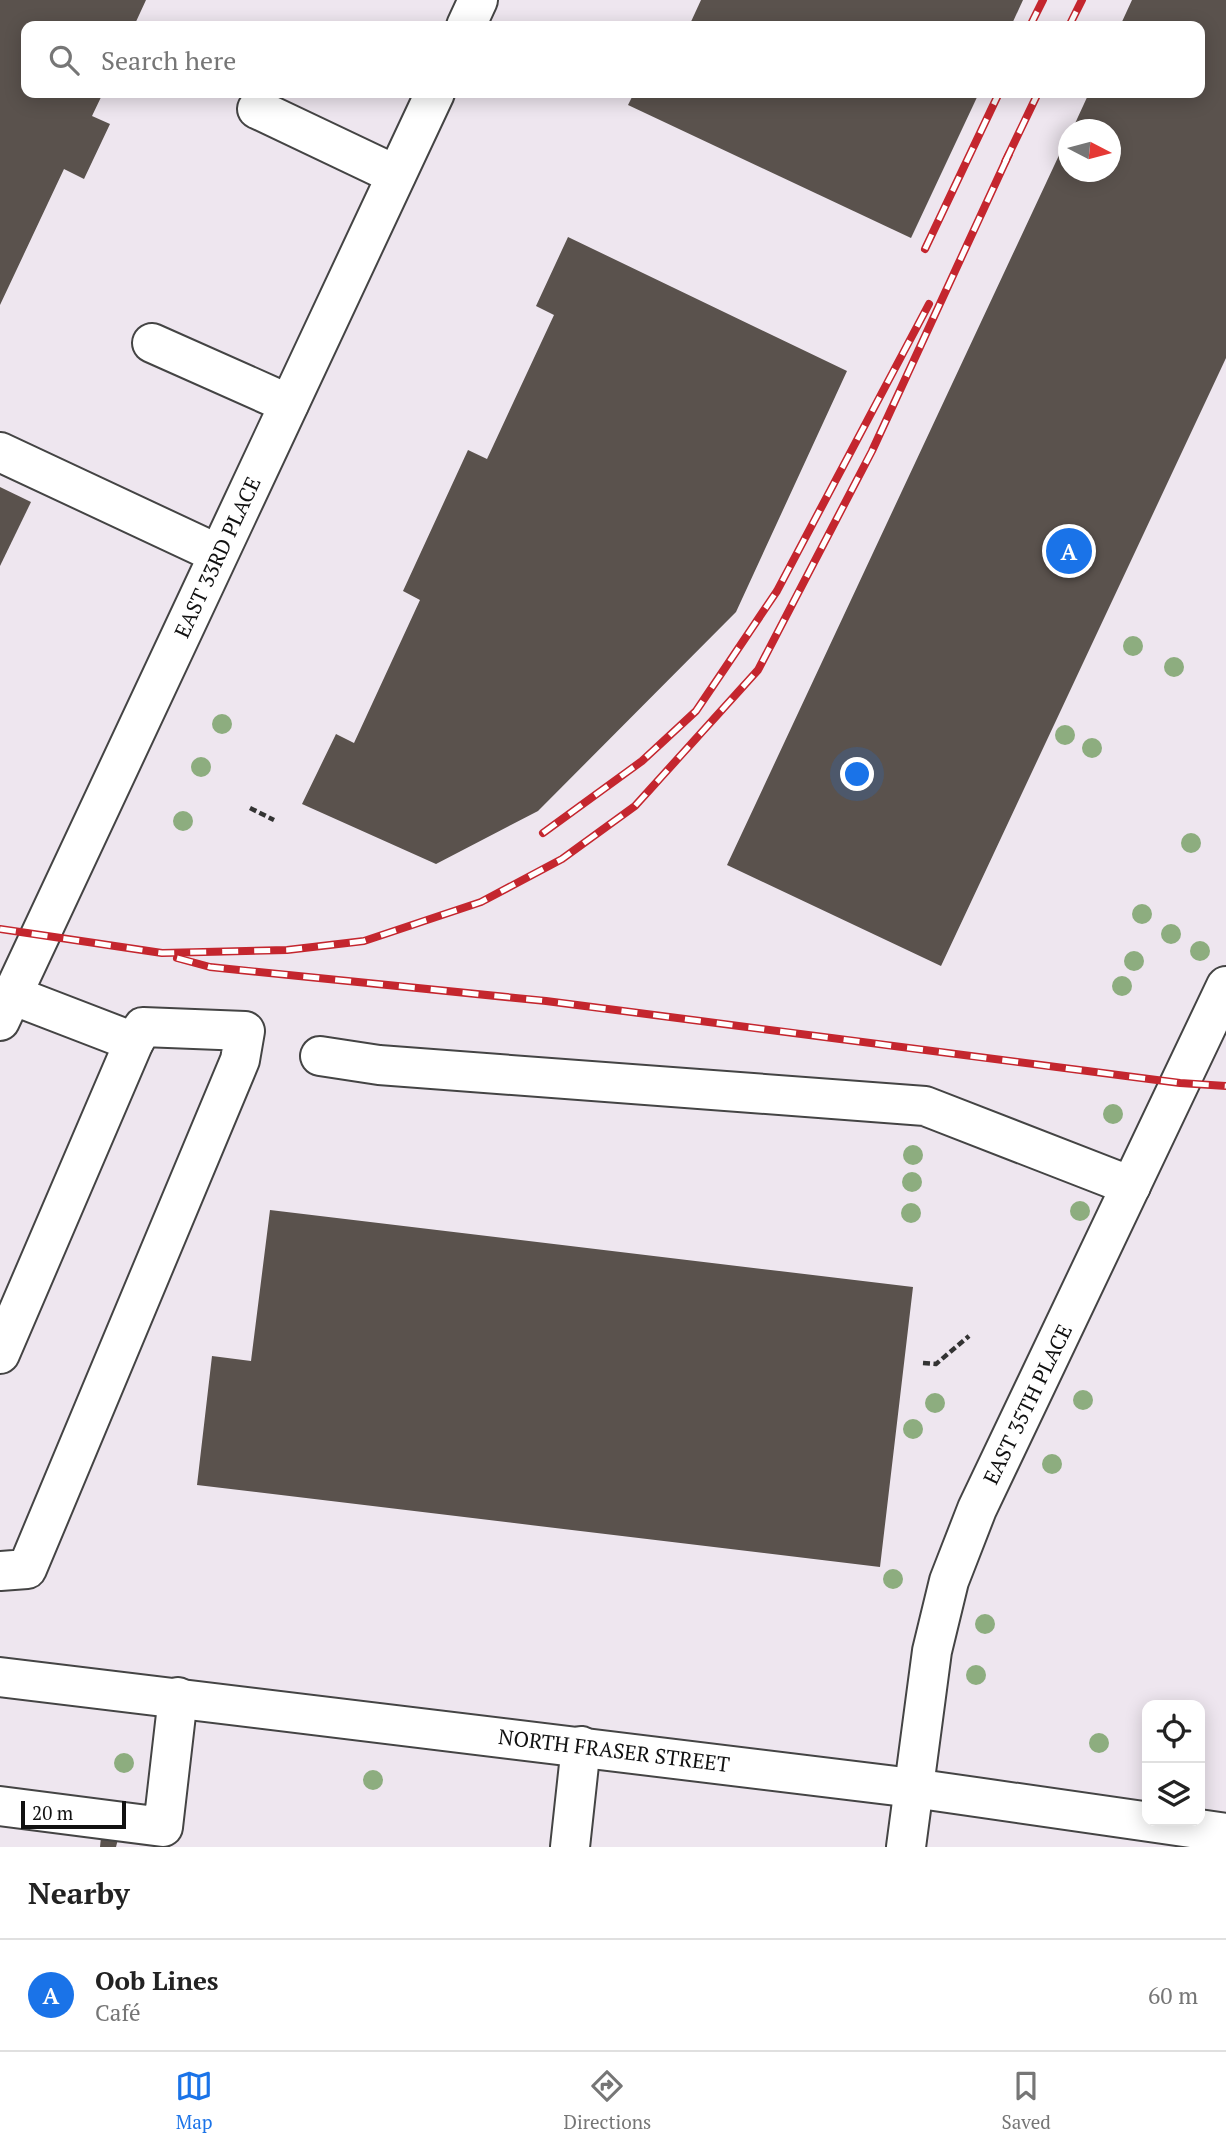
<!DOCTYPE html>
<meta charset="utf-8">
<style>
body{margin:0;font-family:"PT Serif",serif;background:#f6f6f6;color:#222}
.controls{position:absolute;right:21px;bottom:21px;display:grid;overflow:hidden;border-radius:14px;box-shadow:0 4px 18px #0003}
.controls button{width:63px;height:63px;display:grid;place-items:center;padding:0;border:0;border-bottom:2px solid #e0e0e0;background:#fff;color:#222;font:35px sans-serif}
.compass{position:absolute;left:1058px;top:119px;width:63px;height:63px;border-radius:50%;background:#fff;box-shadow:0 4px 18px #0003;rotate:96deg}
.scale{position:absolute;left:21px;bottom:18px;width:105px;box-sizing:border-box;padding-left:7px;border:4px solid #111;border-top:0;font-size:19px;line-height:24px;white-space:nowrap;color:#111;-webkit-text-stroke:5px #fff;paint-order:stroke}
.you{position:absolute;left:858px;top:775px;width:24px;height:24px;margin:-18px;border:5px solid #fff;border-radius:50%;background:#1a73e8;box-shadow:0 0 0 10px #1a73e833}
.badge{display:grid;place-items:center;width:46px;height:46px;border-radius:50%;background:#1a73e8;color:#fff;font-size:23px;font-weight:700}
.pin{position:absolute;translate:-50% -50%;border:4px solid #fff;box-shadow:0 2px 7px #0006}
.list{margin:0;padding:0;list-style:none}
h2{display:flex;justify-content:space-between;align-items:center;height:91px;margin:0;padding:0 28px;font-size:30px}
h2 small{font-size:23px;font-weight:400;color:#767676}
.list li{display:grid;grid-template-columns:46px 1fr auto;gap:21px;align-items:center;box-sizing:border-box;height:112px;padding:0 28px;border-top:2px solid #e0e0e0}
.list b{display:block;font-size:26px;white-space:nowrap}
.list p{margin:0;font-size:23px;white-space:nowrap;color:#767676}
.list em{font-size:23px;font-style:normal;color:#767676}
.icon{flex:none;width:38px;height:38px;fill:none;stroke:currentColor;stroke-width:2;stroke-linecap:round;stroke-linejoin:round}
.map{position:relative;flex:none;width:1226px;height:1847px;overflow:hidden}
.search{position:absolute;background:#fff;box-shadow:0 4px 18px #0003;left:21px;right:21px;top:21px;height:77px;display:flex;align-items:center;gap:18px;box-sizing:border-box;padding:0 24px;border-radius:14px;color:#767676;font-size:26px}
.sheet{height:203px;background:#fff}
nav{display:flex;justify-content:space-around;align-items:center;box-sizing:border-box;height:98px;border-top:2px solid #e0e0e0;background:#fff;font-size:19px;color:#767676}
nav a{display:grid;justify-items:center;gap:4px}
nav .on{color:#1a73e8}
.map>svg:first-child{display:block}
.industrial{fill:#eee6ef;fill-rule:evenodd}
.building{fill:#5a524d}
.lines{fill:none;stroke-linecap:round;stroke-linejoin:round}
.minor-casing{stroke:#444;stroke-width:42}
.path{stroke:#333;stroke-width:4.5;stroke-dasharray:7 3.5;stroke-linecap:butt}
.minor{stroke:#fff;stroke-width:38}
.rail-casing{stroke:#c4262e;stroke-width:8}
.rail{stroke:#fff;stroke-width:5;stroke-dasharray:16;stroke-linecap:butt}
.tree{fill:#8dad7f}
.labels{text-anchor:middle;dominant-baseline:central;stroke-width:7;stroke-linejoin:round;paint-order:stroke}
.street-label{font-size:21px;fill:#111;stroke:#fff}
</style>
<div class="map">
<svg width="1226" height="1847" viewBox="0 0 1226 1847">
<rect width="100%" height="100%" fill="#fffdf5"/>
<path class="industrial" d="M 0,0 L 1226,0 L 1226,1847 L 0,1847 ZM 26,26 L 1200,26 L 1200,93 L 26,93 ZM 1068,130 L 1110,130 L 1110,172 L 1068,172 ZM 1147,1705 L 1200,1705 L 1200,1821 L 1147,1821 Z"/>
<g class="building">
<path d="M 0,0 L 146,0 L 134,26 L 26,26 L 26,93 L 103,93 L 92,116 L 110,124 L 84,179 L 64,169 L 0,305 Z"/>
<path d="M 701,0 L 1023,0 L 1011,26 L 689,26 Z"/>
<path d="M 1132,0 L 1226,0 L 1226,358 L 941,966 L 727,865 L 1068,136 L 1068,172 L 1110,172 L 1110,130 L 1072,130 L 1089,93 L 1200,93 L 1200,26 L 1120,26 Z"/>
<path d="M 634,93 L 979,93 L 911,238 L 628,105 Z"/>
<path d="M 568,237 L 847,371 L 736,612 L 538,811 L 436,864 L 302,804 L 336,734 L 354,743 L 420,600 L 403,591 L 468,450 L 487,459 L 554,315 L 536,306 Z"/>
<path d="M 0,487 L 31,502 L 0,566 Z"/>
<path d="M 270,1210 L 913,1287 L 880,1567 L 197,1485 L 212,1356 L 251,1361 Z"/>
<path d="M 101,1837 L 118,1839 L 116,1847 L 100,1847 Z"/>
</g>
<g class="lines">
<defs>
<g id="minor">
<path d="M 466,26 L 478,0"/>
<path d="M 257,109 L 396,175"/>
<path d="M 152,343 L 289,404"/>
<path d="M 0,452 L 218,554"/>
<path d="M 0,1021 L 435,93"/>
<path d="M 320,1056 L 379,1065 L 925,1106 L 1131,1186"/>
<path d="M 0,1354 L 134,1042 L 12,995"/>
<path d="M 0,1571 L 27,1569 L 240,1060 L 245,1031 L 143,1027 L 134,1042"/>
<path d="M 0,1677 L 913,1788 L 1226,1833"/>
<path d="M 0,1806 L 163,1827 L 178,1697"/>
<path d="M 570,1847 L 581,1746"/>
<path d="M 906,1847 L 932,1651 L 949,1581 L 977,1509 L 1226,986"/>
</g>
</defs>
<use href="#minor" class="minor-casing"/>
<g class="path">
<path d="M 250,808 L 274,820"/>
<path d="M 923,1363 L 936,1364 L 969,1336"/>
</g>
<use href="#minor" class="minor"/>
<defs>
<g id="rail">
<path d="M 1030,26 L 1043,0"/>
<path d="M 1069,26 L 1082,0"/>
<path d="M 1005,162 L 1038,93"/>
<path d="M 925,249 L 999,93"/>
<path d="M 543,833 L 642,761 L 696,711 L 777,591 L 929,304"/>
<path d="M 0,929 L 162,953 L 287,950 L 364,941 L 481,902 L 562,859 L 635,806 L 758,670 L 872,451 L 1009,154"/>
<path d="M 177,958 L 210,967 L 546,1001 L 1180,1083 L 1226,1086"/>
</g>
</defs>
<use href="#rail" class="rail-casing"/>
<use href="#rail" class="rail"/>
</g>
<g class="tree">
<circle cx="1133" cy="646" r="10"/>
<circle cx="1174" cy="667" r="10"/>
<circle cx="222" cy="724" r="10"/>
<circle cx="1065" cy="735" r="10"/>
<circle cx="1092" cy="748" r="10"/>
<circle cx="201" cy="767" r="10"/>
<circle cx="183" cy="821" r="10"/>
<circle cx="1191" cy="843" r="10"/>
<circle cx="1142" cy="914" r="10"/>
<circle cx="1171" cy="934" r="10"/>
<circle cx="1200" cy="951" r="10"/>
<circle cx="1134" cy="961" r="10"/>
<circle cx="1122" cy="986" r="10"/>
<circle cx="1113" cy="1114" r="10"/>
<circle cx="913" cy="1155" r="10"/>
<circle cx="912" cy="1182" r="10"/>
<circle cx="1080" cy="1211" r="10"/>
<circle cx="911" cy="1213" r="10"/>
<circle cx="1083" cy="1400" r="10"/>
<circle cx="935" cy="1403" r="10"/>
<circle cx="913" cy="1429" r="10"/>
<circle cx="1052" cy="1464" r="10"/>
<circle cx="893" cy="1579" r="10"/>
<circle cx="985" cy="1624" r="10"/>
<circle cx="976" cy="1675" r="10"/>
<circle cx="1099" cy="1743" r="10"/>
<circle cx="124" cy="1763" r="10"/>
<circle cx="373" cy="1780" r="10"/>
</g>
<g class="labels">
<g class="street-label">
<text transform="translate(217 557) rotate(-65)">EAST 33RD PLACE</text>
<text transform="translate(1027 1404) rotate(-64)">EAST 35TH PLACE</text>
<text transform="translate(614 1750) rotate(7)">NORTH FRASER STREET</text>
</g>
</g>
</svg>
<div class="controls">
<button><svg class="icon" aria-label="locate" viewBox="0 0 24 24"><circle cx="12" cy="12" r="6"/><path d="M12 2v4M12 18v4M2 12h4M18 12h4"/></svg></button>
<button><svg class="icon" aria-label="layers" viewBox="0 0 24 24"><path d="M12 4l9 5-9 5-9-5zM3 14l9 5 9-5"/></svg></button>
</div>
<svg class="compass" viewBox="-18 -18 36 36"><path d="M0-13l5 13h-10z" fill="#e53935"/><path d="M0 13l5-13h-10z" fill="#767676"/></svg>
<div class="scale">20 m</div>
<div class="you"></div>
<div class="pin badge" style="left:1069px;top:551px">A</div>
<div class="search"><svg class="icon" aria-label="search" viewBox="0 0 24 24"><circle cx="10" cy="10" r="6"/><path d="M15 15l6 6"/></svg>Search here</div>
</div>
<section class="sheet">
<h2>Nearby<small></small></h2>
<ul class="list">
<li><span class="badge">A</span><div><b>Oob Lines</b><p>Café</p></div><em>60 m</em></li>
</ul>
</section>
<nav>
<a class="on"><svg class="icon" aria-label="map" viewBox="0 0 24 24"><path d="M3 6l6-2 6 2 6-2v14l-6 2-6-2-6 2zM9 4v14M15 6v14"/></svg>Map</a>
<a><svg class="icon" aria-label="directions" viewBox="0 0 24 24"><path d="M12 3l9 9-9 9-9-9zM9 14v-3h6M13 9l2 2-2 2"/></svg>Directions</a>
<a><svg class="icon" aria-label="saved" viewBox="0 0 24 24"><path d="M7 4h10v16l-5-4-5 4z"/></svg>Saved</a>
</nav>
